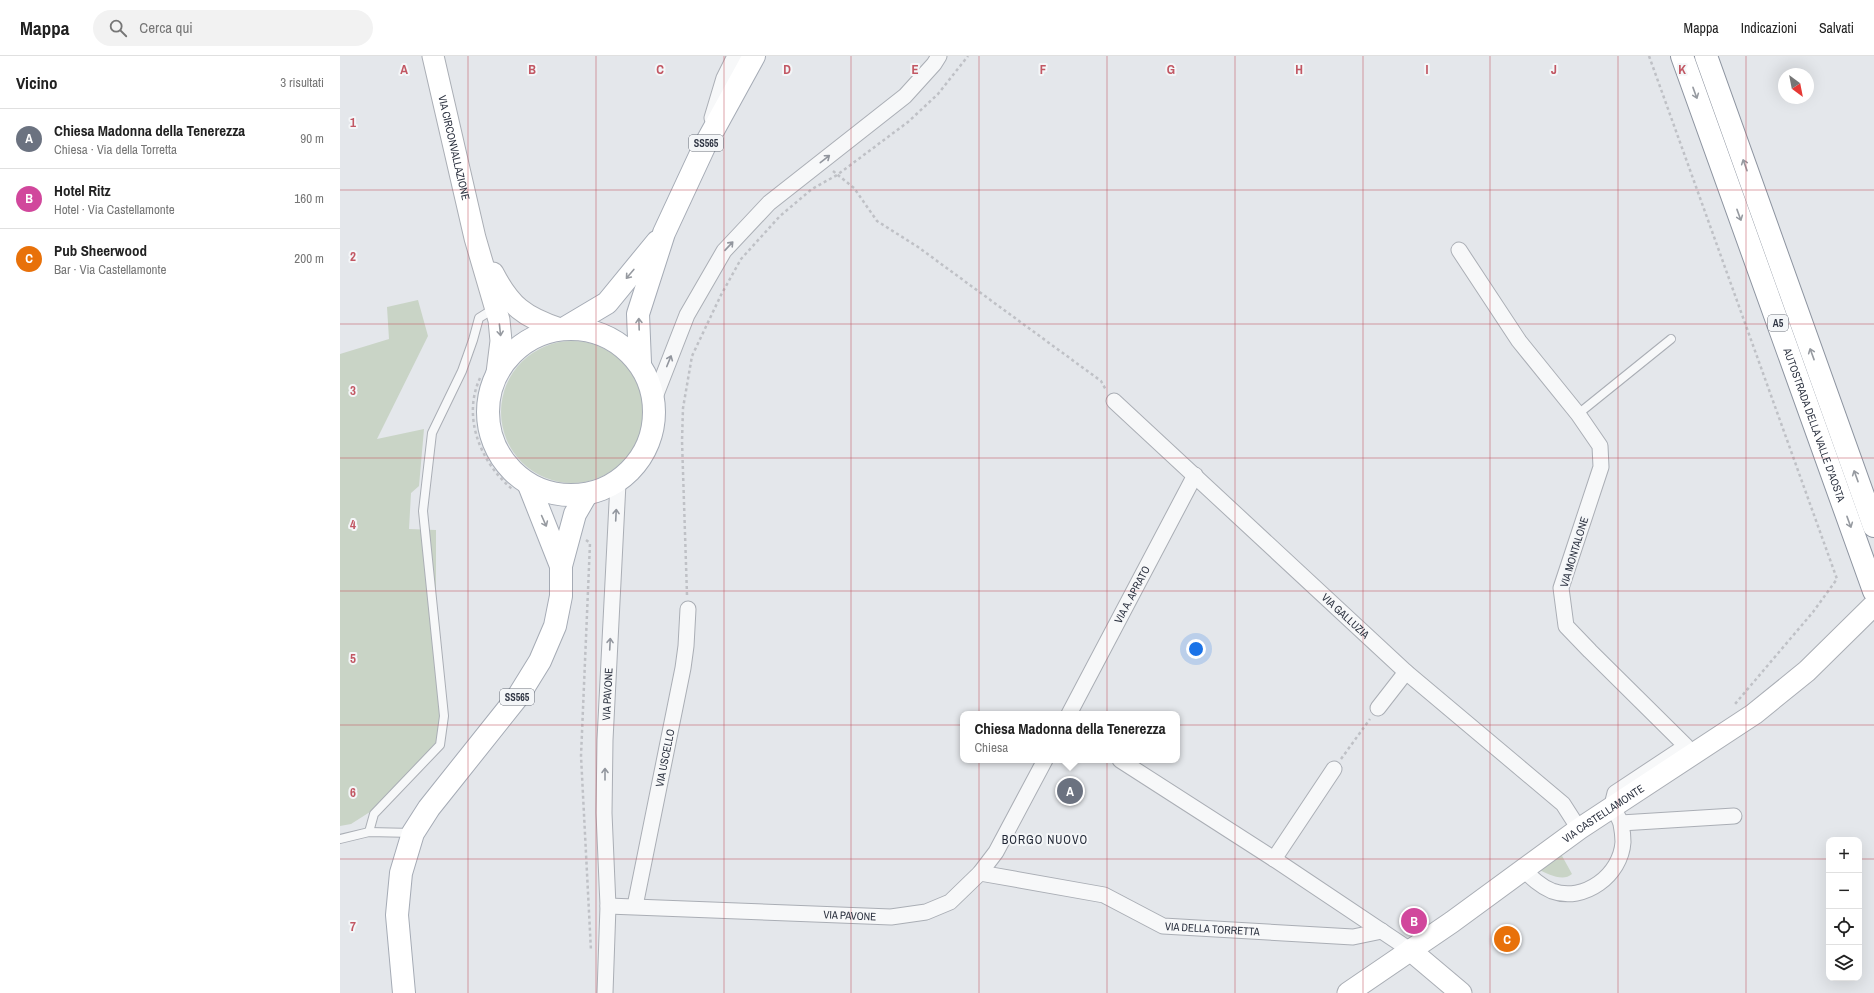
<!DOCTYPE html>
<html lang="it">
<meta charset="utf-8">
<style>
body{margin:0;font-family:"Archivo Narrow",sans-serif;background:#f2f2f2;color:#222}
.controls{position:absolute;right:12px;bottom:12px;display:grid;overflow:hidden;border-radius:8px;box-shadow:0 4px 16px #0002}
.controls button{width:36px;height:36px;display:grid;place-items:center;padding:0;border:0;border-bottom:1px solid #e0e0e0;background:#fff;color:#222;font:20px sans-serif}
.compass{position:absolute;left:1438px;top:12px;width:36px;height:36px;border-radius:50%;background:#fff;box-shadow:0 4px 16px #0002;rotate:148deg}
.you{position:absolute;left:856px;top:593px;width:14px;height:14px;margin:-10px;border:3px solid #fff;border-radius:50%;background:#1a73e8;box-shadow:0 0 0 6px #1a73e833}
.badge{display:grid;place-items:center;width:26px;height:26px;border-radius:50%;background:#db2777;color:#fff;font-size:13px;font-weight:700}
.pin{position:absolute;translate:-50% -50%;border:2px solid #fff;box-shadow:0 1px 4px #0006}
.popup{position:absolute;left:620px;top:655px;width:220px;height:52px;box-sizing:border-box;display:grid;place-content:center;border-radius:8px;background:#fff;filter:drop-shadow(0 1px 3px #0005);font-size:13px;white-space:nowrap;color:#767676}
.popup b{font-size:15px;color:#222}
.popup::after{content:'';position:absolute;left:50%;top:100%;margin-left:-8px;border:8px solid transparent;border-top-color:#fff}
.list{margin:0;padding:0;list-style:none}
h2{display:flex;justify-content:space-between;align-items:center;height:52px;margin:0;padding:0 16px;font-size:17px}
h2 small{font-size:13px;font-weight:400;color:#767676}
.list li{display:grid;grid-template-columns:26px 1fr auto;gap:12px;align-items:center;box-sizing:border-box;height:60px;padding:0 16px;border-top:1px solid #e0e0e0}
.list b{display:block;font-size:15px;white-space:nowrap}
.list p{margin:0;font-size:13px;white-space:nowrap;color:#767676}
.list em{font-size:13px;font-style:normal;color:#767676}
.icon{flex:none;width:22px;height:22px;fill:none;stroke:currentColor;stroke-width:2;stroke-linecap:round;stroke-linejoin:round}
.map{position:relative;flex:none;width:1534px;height:937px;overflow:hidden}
header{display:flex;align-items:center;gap:24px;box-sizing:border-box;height:56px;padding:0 20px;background:#fff;border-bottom:1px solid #e0e0e0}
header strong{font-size:19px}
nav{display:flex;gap:22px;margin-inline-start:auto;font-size:14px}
.search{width:280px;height:36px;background:#f2f2f2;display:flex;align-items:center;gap:10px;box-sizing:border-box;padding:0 14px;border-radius:22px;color:#767676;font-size:15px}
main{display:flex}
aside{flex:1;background:#fff}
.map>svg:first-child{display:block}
.green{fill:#c9d4c6}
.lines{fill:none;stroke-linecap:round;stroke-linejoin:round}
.lane-casing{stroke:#aaaeb5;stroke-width:10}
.street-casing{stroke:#aaaeb5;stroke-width:17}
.secondary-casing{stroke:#aaaeb5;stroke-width:23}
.primary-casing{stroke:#a5abb5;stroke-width:24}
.highway-casing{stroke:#8d94a0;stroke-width:24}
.path{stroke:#bfc1c6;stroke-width:2.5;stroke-dasharray:3 3;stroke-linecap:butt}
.lane{stroke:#f7f8f9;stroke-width:8}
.street{stroke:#f7f8f9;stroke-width:15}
.secondary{stroke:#fff;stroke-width:21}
.primary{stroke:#fff;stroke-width:22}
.highway{stroke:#fff;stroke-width:22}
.oneway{stroke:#969aa0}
.oneway2{stroke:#92969e}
.grid{fill:none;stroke:#c25763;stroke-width:1;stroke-opacity:0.55}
.labels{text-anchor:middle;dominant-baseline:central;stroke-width:4;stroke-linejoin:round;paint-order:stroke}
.shield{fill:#f4f6f8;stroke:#696e79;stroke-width:1}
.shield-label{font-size:10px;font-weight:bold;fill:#2e3442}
.street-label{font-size:11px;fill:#2e3442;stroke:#f4f6f8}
.neighbourhood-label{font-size:12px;letter-spacing:1px;fill:#1f2533;stroke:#f4f6f8}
.grid-label{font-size:13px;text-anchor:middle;font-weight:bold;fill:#c25763;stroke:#f4f6f8;stroke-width:4;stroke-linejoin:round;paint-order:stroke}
</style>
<header>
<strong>Mappa</strong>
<div class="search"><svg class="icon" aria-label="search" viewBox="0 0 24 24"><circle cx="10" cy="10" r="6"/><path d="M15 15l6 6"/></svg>Cerca qui</div>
<nav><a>Mappa</a><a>Indicazioni</a><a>Salvati</a></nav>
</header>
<main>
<aside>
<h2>Vicino<small>3 risultati</small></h2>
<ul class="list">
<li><span class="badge" style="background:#6b7280">A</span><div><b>Chiesa Madonna della Tenerezza</b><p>Chiesa · Via della Torretta</p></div><em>90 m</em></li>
<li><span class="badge" style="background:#d1479c">B</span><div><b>Hotel Ritz</b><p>Hotel · Via Castellamonte</p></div><em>160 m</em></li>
<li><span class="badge" style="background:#e8710a">C</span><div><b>Pub Sheerwood</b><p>Bar · Via Castellamonte</p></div><em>200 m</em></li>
</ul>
</aside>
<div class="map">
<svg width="1534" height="937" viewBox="0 0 1534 937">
<rect width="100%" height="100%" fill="#e4e7eb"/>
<g class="green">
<path d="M 78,244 L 88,280 L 37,383 L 84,373 L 79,430 L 71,437 L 69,473 L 96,474 L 96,535 L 100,657 L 97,688 L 33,754 L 11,768 L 0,770 L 0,298 L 49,283 L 47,251 Z"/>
<circle cx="232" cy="356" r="71"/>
<path d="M 1221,798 L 1232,818 C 1223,826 1208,818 1199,814 Z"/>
</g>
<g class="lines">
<defs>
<g id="lane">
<path d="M 1238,358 L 1331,283"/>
<path d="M 29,776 L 34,758 L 100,689 L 104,660 L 83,455 L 92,377 L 122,315 L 133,284 L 139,262 L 155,252"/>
<path d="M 0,783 L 29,776 L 73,777"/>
</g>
<g id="street">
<path d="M 372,62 L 384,22 L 395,0"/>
<path d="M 1119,194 L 1179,285 L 1238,358 L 1260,390 L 1261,411 L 1221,532 L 1226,570 L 1250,595 L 1346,690 L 1275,737 C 1274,740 1273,745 1273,749 C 1273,755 1280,762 1281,768 C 1282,773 1283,781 1283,786 C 1281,819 1244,847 1212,835 C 1200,830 1192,822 1183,813"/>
<path d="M 315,341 L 347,259 L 384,195 L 429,147 L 565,40 L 594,8 L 599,0"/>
<path id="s1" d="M 774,345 L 1066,616 L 1223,748 L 1239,773"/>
<path d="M 1038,652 L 1066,616"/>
<path id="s2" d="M 729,658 L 855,419"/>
<path d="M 780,704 L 934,803 L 1070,894"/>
<path d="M 1281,767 L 1394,760"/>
<path d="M 934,803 L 994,713"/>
<path id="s3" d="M 640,817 L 764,839 L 823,870 L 1013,881 L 1042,875"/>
<path id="s4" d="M 268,850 L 551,861 L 586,856 L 610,846 L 640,817 L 656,796 L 705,704"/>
<path id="s5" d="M 295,850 L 343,612 L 346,590 L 348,553"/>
<path id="s6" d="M 265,937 L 268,850 L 264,757 L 265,684 L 278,427"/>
</g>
<g id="secondary">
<path id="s7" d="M 93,0 L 135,182 L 159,264 L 161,285 L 157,317"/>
<path d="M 153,217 C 170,250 184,261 220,273"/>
<path d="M 1070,894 L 1121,937"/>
<path id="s8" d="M 1008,937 L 1112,866 L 1239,773 L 1414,658 L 1467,615 L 1534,549"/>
</g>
<g id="primary">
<path d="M 225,272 L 267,247 L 317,186"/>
<circle cx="231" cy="356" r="83"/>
<path d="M 300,307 L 298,258 L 324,177 L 364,91 L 414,0"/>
<path d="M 189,429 L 221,510"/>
<path d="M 64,937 L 57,859 L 61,817 L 73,777 L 89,752 L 179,639 L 200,605 L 215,570 L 221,540 L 221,510 L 235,458 L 246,439"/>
</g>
<g id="highway">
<path id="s9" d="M 1342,0 L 1534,535"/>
<path d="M 1366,0 L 1534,470"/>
</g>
</defs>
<use href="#lane" class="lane-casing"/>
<use href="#street" class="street-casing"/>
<use href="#secondary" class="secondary-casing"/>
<use href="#primary" class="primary-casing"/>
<use href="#highway" class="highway-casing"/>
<g class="path">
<path d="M 1309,0 L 1497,523 L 1473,556 L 1395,648"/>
<path d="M 493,115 L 514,132 L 537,165 L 578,191 L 761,325 L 766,334"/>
<path d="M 140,322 C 122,361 140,406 172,433"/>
<path d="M 246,484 L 250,487 L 241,700 L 251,895"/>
<path d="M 347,539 L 342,385 L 343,352 L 352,300 L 381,239 L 401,203 L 440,160 L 472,133 L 497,119 L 568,66 L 598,38 L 628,0"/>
<path d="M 1001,703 L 1030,663"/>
</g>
<use href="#lane" class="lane"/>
<use href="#street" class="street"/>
<use href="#secondary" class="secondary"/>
<use href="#primary" class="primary"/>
<use href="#highway" class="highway"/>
</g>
<defs><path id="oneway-shaft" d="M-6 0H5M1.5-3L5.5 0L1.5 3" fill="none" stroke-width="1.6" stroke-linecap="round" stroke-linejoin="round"/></defs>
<g class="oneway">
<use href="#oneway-shaft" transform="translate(1355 37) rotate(70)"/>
<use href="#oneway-shaft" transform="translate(1405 109) rotate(-110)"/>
<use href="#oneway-shaft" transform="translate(1399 159) rotate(70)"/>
<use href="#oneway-shaft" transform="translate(290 218) rotate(130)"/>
<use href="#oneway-shaft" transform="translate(299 268) rotate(-92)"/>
<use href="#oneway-shaft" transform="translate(160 274) rotate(84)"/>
<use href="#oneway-shaft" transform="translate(1472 298) rotate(-110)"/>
<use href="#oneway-shaft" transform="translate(1516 420) rotate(-110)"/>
<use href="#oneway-shaft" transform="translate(204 465) rotate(66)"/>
<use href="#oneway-shaft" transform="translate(1509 466) rotate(70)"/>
</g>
<g class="oneway2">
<use href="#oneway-shaft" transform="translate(485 103) rotate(-38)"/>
<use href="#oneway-shaft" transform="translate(389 190) rotate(-47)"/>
<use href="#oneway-shaft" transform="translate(329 305) rotate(-68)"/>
<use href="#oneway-shaft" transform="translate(276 459) rotate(-87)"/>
<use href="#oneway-shaft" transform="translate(270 588) rotate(-87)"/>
<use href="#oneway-shaft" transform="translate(265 718) rotate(-90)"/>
</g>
<path class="grid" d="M 128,0 L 128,937M 256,0 L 256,937M 384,0 L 384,937M 511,0 L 511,937M 639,0 L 639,937M 767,0 L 767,937M 895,0 L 895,937M 1023,0 L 1023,937M 1150,0 L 1150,937M 1278,0 L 1278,937M 1406,0 L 1406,937M 0,134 L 1534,134M 0,268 L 1534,268M 0,402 L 1534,402M 0,535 L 1534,535M 0,669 L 1534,669M 0,803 L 1489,803M 1519,803 L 1534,803"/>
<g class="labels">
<g class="shield">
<rect x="349" y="79" width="34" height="16" rx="3"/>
<rect x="1428" y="259" width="20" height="16" rx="3"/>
<rect x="160" y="633" width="34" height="16" rx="3"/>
</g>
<g class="shield-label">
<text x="366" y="87">SS565</text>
<text x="1438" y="267">A5</text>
<text x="177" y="641">SS565</text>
</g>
<g class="street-label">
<text stroke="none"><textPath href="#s7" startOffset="94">VIA CIRCONVALLAZIONE</textPath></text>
<text stroke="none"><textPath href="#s9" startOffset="392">AUTOSTRADA DELLA VALLE D'AOSTA</textPath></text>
<text transform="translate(1234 496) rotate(-73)">VIA MONTALONE</text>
<text stroke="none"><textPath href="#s2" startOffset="135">VIA A. APRATO</textPath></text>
<text stroke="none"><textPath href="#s1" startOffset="316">VIA GALLUZIA</textPath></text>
<text stroke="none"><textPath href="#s6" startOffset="299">VIA PAVONE</textPath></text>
<text stroke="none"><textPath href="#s5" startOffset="151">VIA USCELLO</textPath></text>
<text stroke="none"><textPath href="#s8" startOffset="312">VIA CASTELLAMONTE</textPath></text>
<text stroke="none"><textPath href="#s4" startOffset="242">VIA PAVONE</textPath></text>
<text stroke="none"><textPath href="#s3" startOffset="242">VIA DELLA TORRETTA</textPath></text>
</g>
<g class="neighbourhood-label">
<text x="705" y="784">BORGO NUOVO</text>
</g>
</g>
<g class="grid-label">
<text x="64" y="18">A</text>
<text x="192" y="18">B</text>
<text x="320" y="18">C</text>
<text x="447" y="18">D</text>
<text x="575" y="18">E</text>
<text x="703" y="18">F</text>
<text x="831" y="18">G</text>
<text x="959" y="18">H</text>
<text x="1087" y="18">I</text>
<text x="1214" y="18">J</text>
<text x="1342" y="18">K</text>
<text x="13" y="71">1</text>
<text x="13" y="205">2</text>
<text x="13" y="339">3</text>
<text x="13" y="473">4</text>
<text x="13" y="607">5</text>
<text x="13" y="741">6</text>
<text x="13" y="875">7</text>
</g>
</svg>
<div class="controls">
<button>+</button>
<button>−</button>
<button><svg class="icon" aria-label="locate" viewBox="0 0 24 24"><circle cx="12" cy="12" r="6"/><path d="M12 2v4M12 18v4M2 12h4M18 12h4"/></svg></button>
<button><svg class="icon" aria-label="layers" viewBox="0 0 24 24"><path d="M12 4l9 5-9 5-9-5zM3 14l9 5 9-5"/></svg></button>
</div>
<svg class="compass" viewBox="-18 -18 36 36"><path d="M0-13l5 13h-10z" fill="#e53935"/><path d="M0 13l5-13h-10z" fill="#767676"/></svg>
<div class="you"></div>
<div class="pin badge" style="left:730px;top:735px;background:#6b7280">A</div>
<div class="popup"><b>Chiesa Madonna della Tenerezza</b>Chiesa</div>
<div class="pin badge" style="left:1074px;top:865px;background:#d1479c">B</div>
<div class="pin badge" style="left:1167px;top:883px;background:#e8710a">C</div>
</div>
</main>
